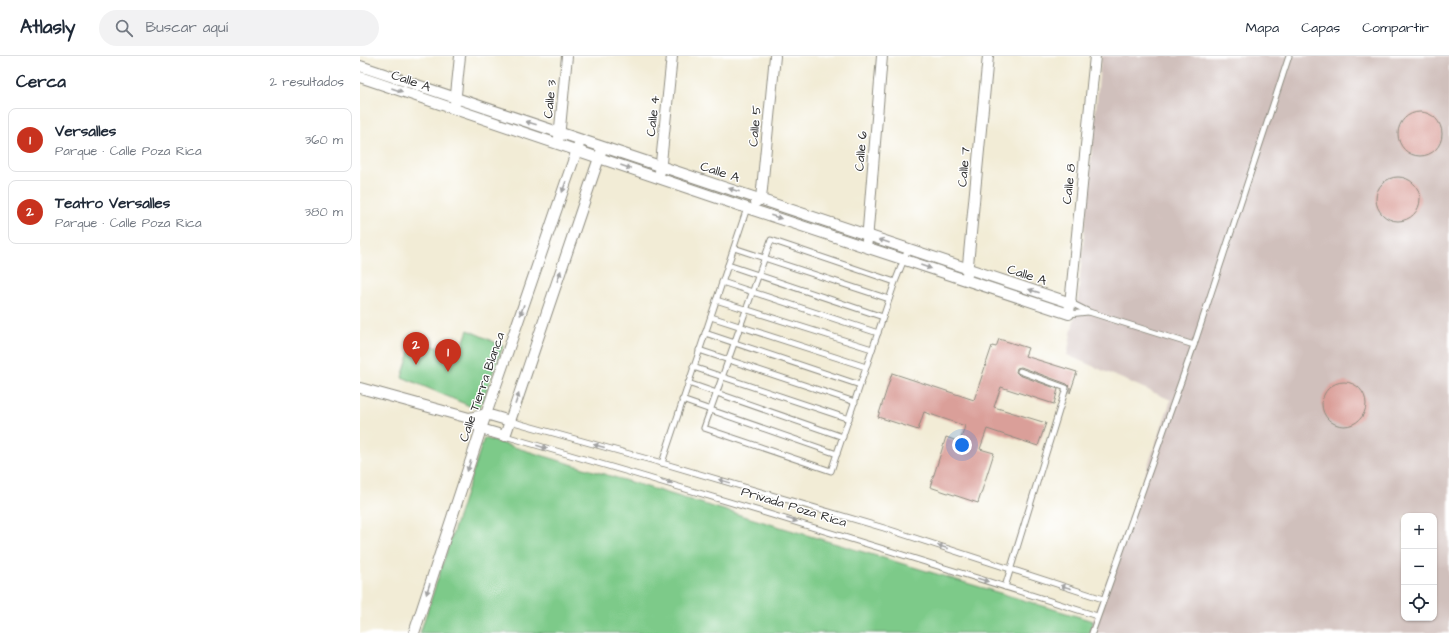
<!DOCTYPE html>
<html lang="es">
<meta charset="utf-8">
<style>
body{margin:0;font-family:"Architects Daughter",sans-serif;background:#f2f2f3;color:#1f2937}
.controls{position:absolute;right:12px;bottom:12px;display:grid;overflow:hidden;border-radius:8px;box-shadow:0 1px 3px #0004}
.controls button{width:36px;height:36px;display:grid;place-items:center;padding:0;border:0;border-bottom:1px solid #e0e1e3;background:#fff;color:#1f2937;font:20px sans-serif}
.you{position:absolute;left:602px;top:389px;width:14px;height:14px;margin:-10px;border:3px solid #fff;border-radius:50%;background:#1a73e8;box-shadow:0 0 0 6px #1a73e833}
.badge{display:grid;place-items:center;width:26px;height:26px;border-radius:50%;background:#c8321e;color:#fff;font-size:13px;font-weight:700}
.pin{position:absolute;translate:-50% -33px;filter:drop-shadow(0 1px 2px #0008)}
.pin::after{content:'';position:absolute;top:21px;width:14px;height:12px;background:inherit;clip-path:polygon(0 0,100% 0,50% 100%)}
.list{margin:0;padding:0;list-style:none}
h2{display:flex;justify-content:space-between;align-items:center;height:52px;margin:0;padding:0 16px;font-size:17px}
h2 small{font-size:13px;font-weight:400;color:#747a83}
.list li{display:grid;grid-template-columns:26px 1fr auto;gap:12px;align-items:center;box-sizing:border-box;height:64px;margin:0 8px 8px;padding:0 8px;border:1px solid #e0e1e3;border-radius:8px}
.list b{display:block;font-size:15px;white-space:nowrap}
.list p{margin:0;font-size:13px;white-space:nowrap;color:#747a83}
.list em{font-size:13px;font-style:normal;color:#747a83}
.icon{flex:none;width:22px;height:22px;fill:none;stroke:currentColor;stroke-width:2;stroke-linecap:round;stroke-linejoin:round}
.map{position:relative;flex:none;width:1089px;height:577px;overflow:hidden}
header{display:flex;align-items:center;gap:24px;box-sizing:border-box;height:56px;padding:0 20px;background:#fff;border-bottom:1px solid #e0e1e3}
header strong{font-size:19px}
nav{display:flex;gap:22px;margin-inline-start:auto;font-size:14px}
.search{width:280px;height:36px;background:#f2f2f3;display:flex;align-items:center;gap:10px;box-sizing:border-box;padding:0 14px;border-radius:22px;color:#747a83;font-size:15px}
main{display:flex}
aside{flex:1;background:#fff}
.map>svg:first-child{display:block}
.industrial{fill:#d0c0bc;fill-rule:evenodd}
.green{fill:#7dca89;stroke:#547a5a}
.building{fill:#da9f99}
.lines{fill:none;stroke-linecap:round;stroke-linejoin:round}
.service-casing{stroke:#8e8c80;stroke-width:7}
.minor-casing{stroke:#8e8c80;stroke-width:12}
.service{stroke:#fff;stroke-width:5}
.minor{stroke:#fff;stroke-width:10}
.oneway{fill:#a0a0a0}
.labels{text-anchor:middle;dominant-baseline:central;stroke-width:3;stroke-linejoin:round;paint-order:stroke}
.street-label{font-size:13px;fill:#2b2b2b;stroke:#fff}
</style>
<header>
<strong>Atlasly</strong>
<div class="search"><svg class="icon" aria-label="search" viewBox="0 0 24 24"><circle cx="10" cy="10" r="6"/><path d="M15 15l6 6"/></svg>Buscar aquí</div>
<nav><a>Mapa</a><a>Capas</a><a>Compartir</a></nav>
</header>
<main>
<aside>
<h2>Cerca<small>2 resultados</small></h2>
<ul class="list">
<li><span class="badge">1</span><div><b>Versalles</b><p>Parque · Calle Poza Rica</p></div><em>360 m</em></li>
<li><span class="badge">2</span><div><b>Teatro Versalles</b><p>Parque · Calle Poza Rica</p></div><em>380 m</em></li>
</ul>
</aside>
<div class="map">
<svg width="1089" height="577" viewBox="0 0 1089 577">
<rect width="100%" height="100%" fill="#fff"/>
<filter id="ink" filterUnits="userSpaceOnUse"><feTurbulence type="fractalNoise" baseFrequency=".025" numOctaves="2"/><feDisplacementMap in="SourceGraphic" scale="8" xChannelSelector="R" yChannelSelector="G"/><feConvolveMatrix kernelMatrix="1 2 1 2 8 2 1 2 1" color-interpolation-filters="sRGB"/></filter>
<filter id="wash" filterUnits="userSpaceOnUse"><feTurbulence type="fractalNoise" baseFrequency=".012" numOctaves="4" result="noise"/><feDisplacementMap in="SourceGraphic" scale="16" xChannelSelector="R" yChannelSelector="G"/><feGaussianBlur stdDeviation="0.9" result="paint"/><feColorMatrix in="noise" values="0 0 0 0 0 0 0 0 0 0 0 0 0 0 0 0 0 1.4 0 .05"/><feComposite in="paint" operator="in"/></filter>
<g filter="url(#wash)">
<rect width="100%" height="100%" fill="#f2ecd6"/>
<path class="industrial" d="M 741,0 L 1089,0 L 1089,577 L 729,577 L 811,344 L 707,299 L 718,242 ZM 1044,460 L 1074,460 L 1074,562 L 1044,562 Z"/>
<g class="green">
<path d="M 108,274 L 143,290 L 119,354 L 42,321 L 54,283 L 99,299 Z"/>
<path d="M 124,382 L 733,565 L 729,577 L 60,577 Z"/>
</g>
<g id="blocks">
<g class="building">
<circle cx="1060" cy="78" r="22"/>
<circle cx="1038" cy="143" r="22"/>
<path d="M 639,283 L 668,292 L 665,300 L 717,316 L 710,337 L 710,331 L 707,328 L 661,311 L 657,312 L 656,316 L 659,319 L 698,333 L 694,348 L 641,331 L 634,351 L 686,367 L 678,390 L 627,373 L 620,393 L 634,397 L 618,447 L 570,431 L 586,381 L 600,386 L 605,370 L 564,356 L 558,374 L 518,361 L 532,317 L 614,344 L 632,290 L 636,291 Z"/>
<circle cx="984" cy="348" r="22"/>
</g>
</g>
</g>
<g filter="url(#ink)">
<use href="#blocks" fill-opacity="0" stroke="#8e8c80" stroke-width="1"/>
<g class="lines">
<defs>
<g id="service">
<path d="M 374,192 L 529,243"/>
<path d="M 368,209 L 523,261"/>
<path d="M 362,226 L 518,277"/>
<path d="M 535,226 L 411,184 L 344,372 L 471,415 L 535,226 L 548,193"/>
<path d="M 356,244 L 512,293"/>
<path d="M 711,247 L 729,256 L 834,289"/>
<path d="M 709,258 L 728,256"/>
<path d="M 351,261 L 506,311"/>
<path d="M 345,277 L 500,329"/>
<path d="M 339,294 L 495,346"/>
<path d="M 333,311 L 489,363"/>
<path d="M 328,327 L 483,381"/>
<path d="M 322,344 L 477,398"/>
<path d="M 150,365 L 302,407 L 524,472 L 743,543"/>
<path d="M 145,380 C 343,437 540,497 737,560"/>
<path d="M 302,407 L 387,152"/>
<path d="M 645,531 L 706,332 L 660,315"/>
<path d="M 732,577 L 834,289 L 929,0"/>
</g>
<g id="minor">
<path d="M 0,10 L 711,247"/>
<path d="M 0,21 L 387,152 L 709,258 L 735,0"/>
<path d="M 95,48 L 100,0"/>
<path d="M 199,82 L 207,0"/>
<path d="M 300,116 L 312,0"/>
<path d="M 396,146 L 401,143 L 415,0"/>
<path d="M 507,185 L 522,0"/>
<path d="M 607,219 L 628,0"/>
<path d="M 0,332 L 109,362 L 121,373 L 145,380 L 241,96"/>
<path d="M 109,362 L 126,358 L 150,365"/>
<path d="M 54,577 L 121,373 L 219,88"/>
</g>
</defs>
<use href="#service" class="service-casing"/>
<use href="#minor" class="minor-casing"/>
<use href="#service" class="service"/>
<use href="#minor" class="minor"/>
</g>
<defs><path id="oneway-solid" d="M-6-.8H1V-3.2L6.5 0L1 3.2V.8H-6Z"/></defs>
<g class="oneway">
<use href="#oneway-solid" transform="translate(37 34) rotate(19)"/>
<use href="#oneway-solid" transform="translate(171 67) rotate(-162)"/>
<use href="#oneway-solid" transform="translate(266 111) rotate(19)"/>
<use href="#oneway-solid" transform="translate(204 131) rotate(109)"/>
<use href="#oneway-solid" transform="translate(374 134) rotate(-162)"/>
<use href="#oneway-solid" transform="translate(416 161) rotate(18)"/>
<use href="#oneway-solid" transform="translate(524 185) rotate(-161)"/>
<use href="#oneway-solid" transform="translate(566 211) rotate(19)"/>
<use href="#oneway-solid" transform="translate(199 220) rotate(-71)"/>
<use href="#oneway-solid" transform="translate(674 235) rotate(-162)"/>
<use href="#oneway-solid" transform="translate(162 254) rotate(109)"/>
<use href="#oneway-solid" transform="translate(157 343) rotate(-71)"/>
<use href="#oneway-solid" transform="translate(239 390) rotate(-165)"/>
<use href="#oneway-solid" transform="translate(182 391) rotate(16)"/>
<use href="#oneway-solid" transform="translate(109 410) rotate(108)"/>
<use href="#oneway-solid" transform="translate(364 425) rotate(-164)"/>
<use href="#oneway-solid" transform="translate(307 426) rotate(16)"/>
<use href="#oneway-solid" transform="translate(432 464) rotate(17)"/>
<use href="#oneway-solid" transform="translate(583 491) rotate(-162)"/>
<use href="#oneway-solid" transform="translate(623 524) rotate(18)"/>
<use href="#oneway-solid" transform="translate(706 531) rotate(-162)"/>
<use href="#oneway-solid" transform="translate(68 533) rotate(108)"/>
</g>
</g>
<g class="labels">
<g class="street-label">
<text transform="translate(51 25) rotate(19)">Calle A</text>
<text transform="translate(190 43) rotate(-84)">Calle 3</text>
<text transform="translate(293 60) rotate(-84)">Calle 4</text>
<text transform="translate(395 70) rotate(-85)">Calle 5</text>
<text transform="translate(501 95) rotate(-85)">Calle 6</text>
<text transform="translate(604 111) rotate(-85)">Calle 7</text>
<text transform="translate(360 116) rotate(18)">Calle A</text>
<text transform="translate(709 128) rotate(-84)">Calle 8</text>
<text transform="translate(667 219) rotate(18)">Calle A</text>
<text transform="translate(122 331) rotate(-71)">Calle Tierra Blanca</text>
<text transform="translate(434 451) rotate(17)">Privada Poza Rica</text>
</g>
</g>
</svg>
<div class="controls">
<button>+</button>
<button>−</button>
<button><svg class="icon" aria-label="locate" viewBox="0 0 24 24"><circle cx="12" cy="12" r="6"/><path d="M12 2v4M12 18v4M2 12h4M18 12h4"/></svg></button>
</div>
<div class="you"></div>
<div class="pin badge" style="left:88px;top:316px">1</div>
<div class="pin badge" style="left:56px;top:309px">2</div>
</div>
</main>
